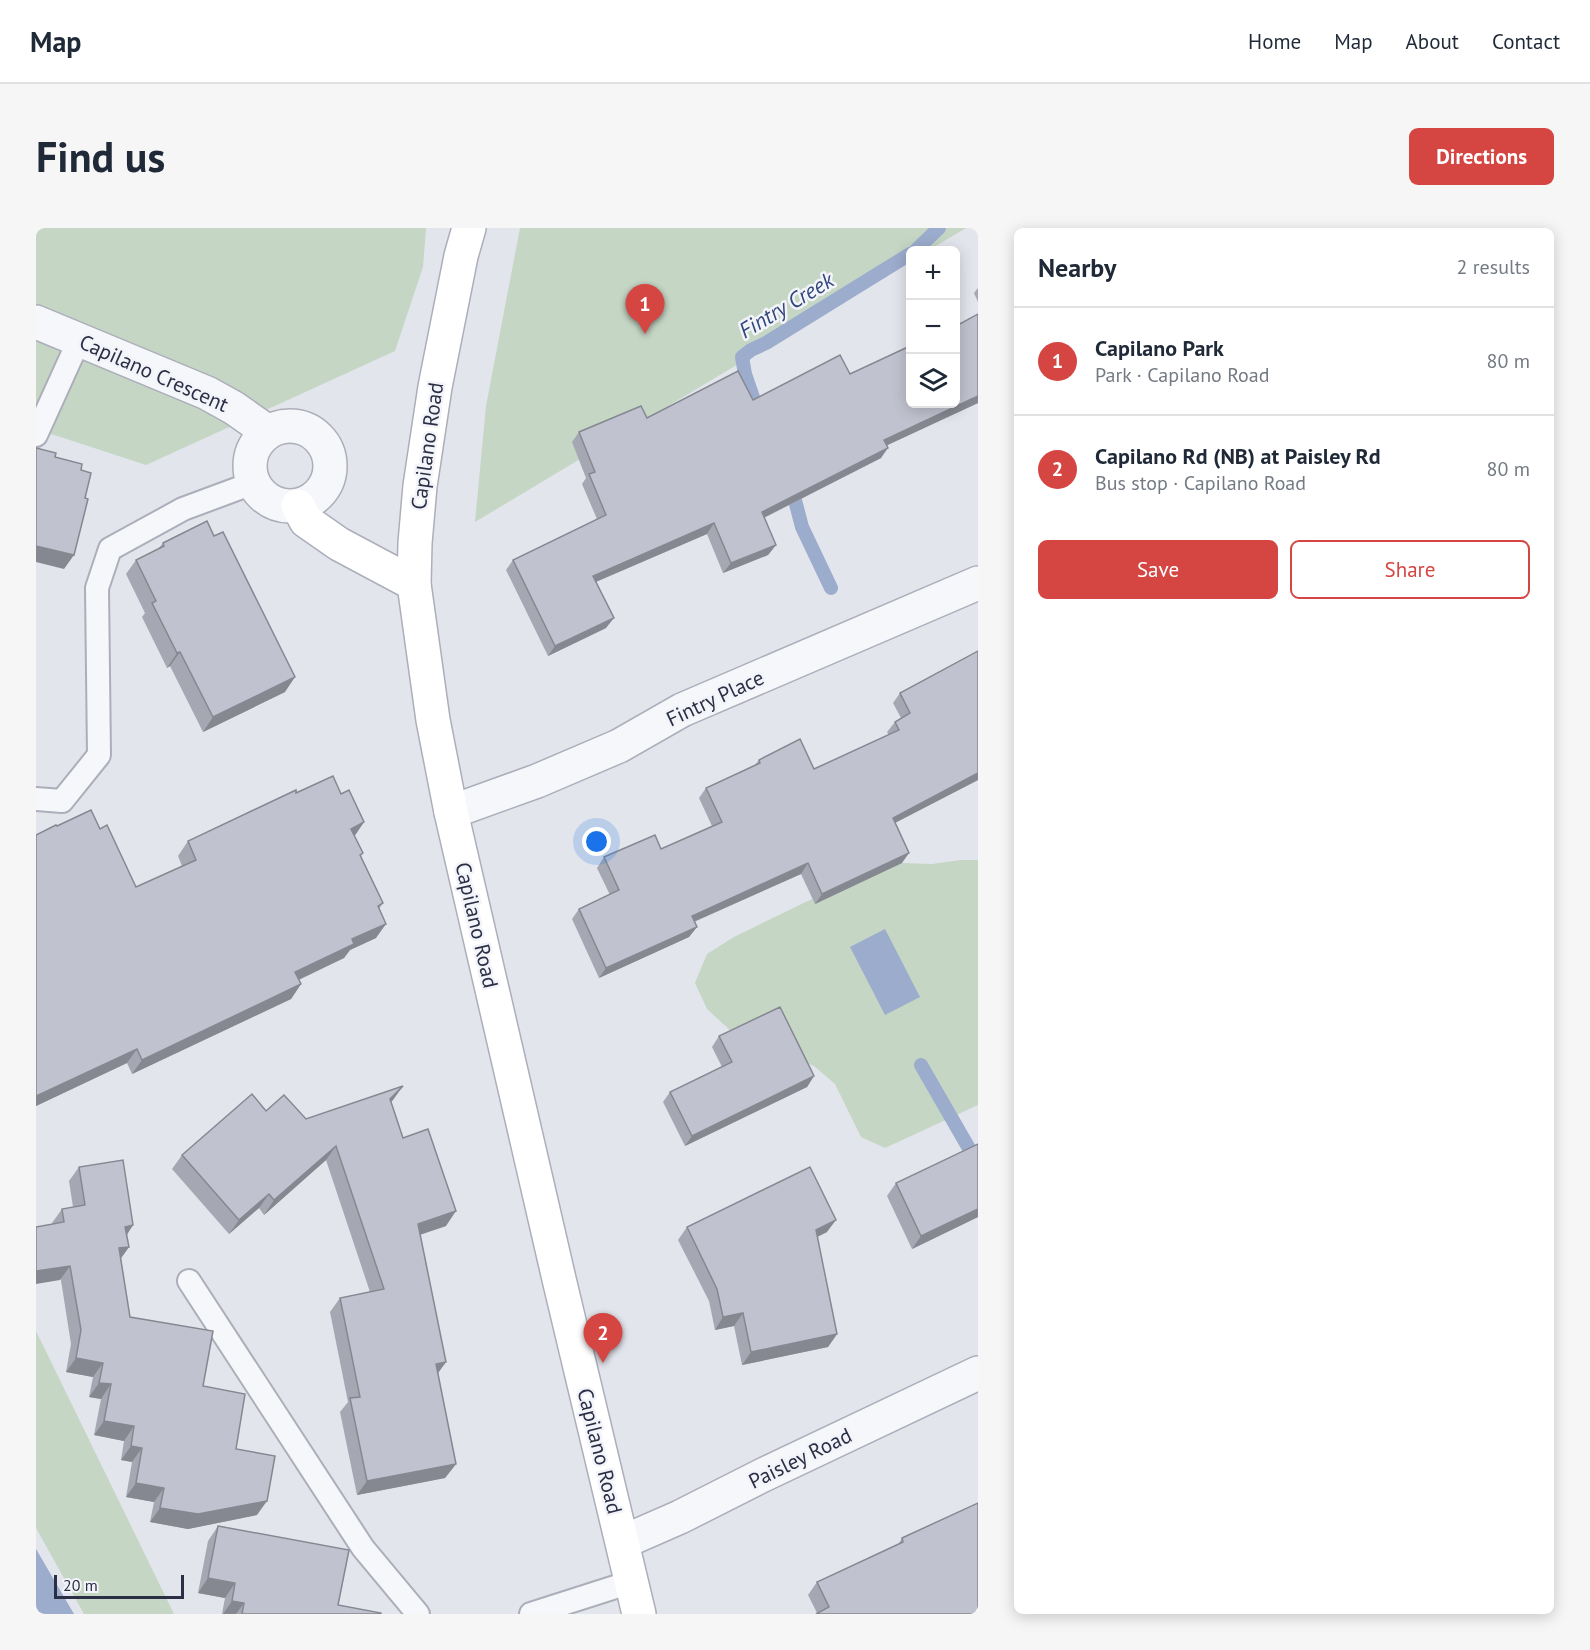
<!DOCTYPE html>
<meta charset="utf-8">
<style>
body{margin:0;font-family:"PT Sans",sans-serif;background:#f6f6f7;color:#1f2937}
.controls{position:absolute;right:18px;top:18px;display:grid;overflow:hidden;border-radius:9px;box-shadow:0 3px 15px #0003}
.controls button{width:54px;height:54px;display:grid;place-items:center;padding:0;border:0;border-bottom:2px solid #e0e1e3;background:#fff;color:#1f2937;font:30px sans-serif}
.scale{position:absolute;left:18px;bottom:15px;width:130px;box-sizing:border-box;padding-left:6px;border:3px solid #2a2f45;border-top:0;font-size:16px;line-height:21px;white-space:nowrap;color:#2a2f45;-webkit-text-stroke:4px #f3f4f9;paint-order:stroke}
.you{position:absolute;left:561px;top:614px;width:21px;height:21px;margin:-15px;border:4px solid #fff;border-radius:50%;background:#1a73e8;box-shadow:0 0 0 9px #1a73e833}
.badge{display:grid;place-items:center;width:39px;height:39px;border-radius:50%;background:#d54643;color:#fff;font-size:20px;font-weight:700}
.pin{position:absolute;translate:-50% -50px;filter:drop-shadow(0 2px 3px #0008)}
.pin::after{content:'';position:absolute;top:32px;width:21px;height:18px;background:inherit;clip-path:polygon(0 0,100% 0,50% 100%)}
.list{margin:0;padding:0;list-style:none}
h2{display:flex;justify-content:space-between;align-items:center;height:78px;margin:0;padding:0 24px;font-size:26px}
h2 small{font-size:20px;font-weight:400;color:#747a83}
.list li{display:grid;grid-template-columns:39px 1fr auto;gap:18px;align-items:center;box-sizing:border-box;height:108px;padding:0 24px;border-top:2px solid #e0e1e3}
.list b{display:block;font-size:22px;white-space:nowrap}
.list p{margin:0;font-size:20px;white-space:nowrap;color:#747a83}
.list em{font-size:20px;font-style:normal;color:#747a83}
.actions{display:flex;gap:12px;padding:18px 24px}
.actions a{flex:1;padding:14px 0;border:2px solid #d54643;border-radius:9px;text-align:center;font-size:21px;color:#d54643}
.actions .main{background:#d54643;color:#fff}
.icon{flex:none;width:33px;height:33px;fill:none;stroke:currentColor;stroke-width:2;stroke-linecap:round;stroke-linejoin:round}
.map{position:relative;flex:none;width:942px;height:1386px;overflow:hidden;border-radius:9px}
header{display:flex;align-items:center;gap:36px;box-sizing:border-box;height:84px;padding:0 30px;background:#fff;border-bottom:2px solid #e0e1e3}
header strong{font-size:28px}
nav{display:flex;gap:33px;margin-inline-start:auto;font-size:21px}
.intro{display:flex;align-items:center;justify-content:space-between;box-sizing:border-box;height:144px;padding:0 36px}
h1{margin:0;font-size:42px}
.button{padding:15px 27px;border-radius:9px;background:#d54643;color:#fff;font-size:21px;font-weight:700}
main{display:flex;gap:36px;padding:0 36px}
aside{flex:1;background:#fff;border-radius:9px;box-shadow:0 3px 15px #0003}
.map>svg:first-child{display:block}
.green{fill:#c5d6c4}
.water{fill:#9caccd}
.lines{fill:none;stroke-linecap:round;stroke-linejoin:round}
.stream{stroke:#9caccd;stroke-width:14}
.service-casing{stroke:#acaeba;stroke-width:26}
.minor-casing{stroke:#acaeba;stroke-width:36}
.secondary-casing{stroke:#acaeba;stroke-width:36}
.service{stroke:#f6f7fa;stroke-width:22}
.minor{stroke:#f6f7fa;stroke-width:33}
.secondary{stroke:#fff;stroke-width:33}
.wall{fill:#a5a8b2}
.shaded-wall{fill:#868891}
.building{fill:#c0c3cf;stroke:#868891;stroke-width:1.5}
.labels{text-anchor:middle;dominant-baseline:central;stroke-width:5;stroke-linejoin:round;paint-order:stroke}
.street-label{font-size:21px;fill:#2a2f45;stroke:#f3f4f9}
.water-label{font-size:22px;font-style:italic;fill:#31467b;stroke:#f3f4f9}
</style>
<header>
<strong>Map</strong>
<nav><a>Home</a><a>Map</a><a>About</a><a>Contact</a></nav>
</header>
<div class="intro"><h1>Find us</h1><a class="button">Directions</a></div>
<main>
<div class="map">
<svg width="942" height="1386" viewBox="0 0 942 1386">
<rect width="100%" height="100%" fill="#e3e5ec"/>
<g class="green">
<path d="M 0,0 L 390,0 L 387,39 L 359,123 L 110,237 L 0,201 Z"/>
<path d="M 484,0 L 930,0 L 893,22 L 874,22 L 874,33 L 439,294 L 450,178 Z"/>
<path d="M 925,632 L 942,632 L 942,877 L 849,920 L 825,909 L 799,856 L 778,838 L 696,804 L 671,781 L 659,755 L 671,726 L 698,709 L 782,668 L 840,642 L 866,635 L 896,636 Z"/>
<path d="M 0,1103 L 138,1386 L 48,1386 L 0,1300 Z"/>
</g>
<g class="water">
<path d="M 849,701 L 884,769 L 849,787 L 814,719 Z"/>
<path d="M 0,1321 L 38,1386 L 0,1386 Z"/>
</g>
<g class="lines">
<g class="stream">
<path d="M 880,22 L 903,0"/>
<path d="M 723,187 L 709,146 L 706,129 L 715,122 L 730,115 L 874,26"/>
<path d="M 755,257 L 766,299 L 795,360"/>
<path d="M 885,837 L 942,936"/>
</g>
<defs>
<g id="service">
<path d="M 0,207 L 43,112"/>
<path d="M 0,571 L 26,573 L 63,527 L 61,360 L 74,321 L 147,281 L 217,255"/>
<path d="M 153,1053 L 327,1320 L 382,1386"/>
<path d="M 495,1386 L 595,1354"/>
</g>
<g id="minor">
<path d="M 0,94 L 171,165 L 198,180 L 232,204"/>
<circle cx="254" cy="238" r="40"/>
<path d="M 415,584 L 501,553 L 583,518 L 646,482 L 942,355"/>
<path d="M 587,1314 L 644,1289 L 727,1247 L 942,1145"/>
</g>
<g id="secondary">
<path d="M 433,0 L 425,28 L 399,159 L 384,258 L 379,315 L 378,356 L 397,492 L 415,584 L 523,1051 L 603,1386"/>
<path d="M 262,278 L 270,293 L 303,316 L 378,356"/>
</g>
</defs>
<use href="#service" class="service-casing"/>
<use href="#minor" class="minor-casing"/>
<use href="#secondary" class="secondary-casing"/>
<use href="#service" class="service"/>
<use href="#minor" class="minor"/>
<use href="#secondary" class="secondary"/>
</g>
<g class="wall">
<path d="M 942,60 L 942,74 L 938,65 Z"/>
<path d="M 942,86 L 942,175 L 851,217 L 845,230 L 728,290 L 740,317 L 732,327 L 687,345 L 671,306 L 560,354 L 570,400 L 512,428 L 470,342 L 477,332 L 561,291 L 546,256 L 550,250 L 536,214 L 543,204 L 611,190 L 717,172 L 814,146 L 874,176 Z"/>
<path d="M 127,315 L 249,464 L 167,504 L 134,438 L 131,440 L 106,389 L 109,385 L 90,346 L 100,332 L 122,321 Z"/>
<path d="M 942,423 L 942,552 L 859,595 L 866,635 L 779,676 L 765,646 L 658,694 L 661,699 L 653,709 L 563,750 L 536,691 L 543,681 L 574,667 L 561,640 L 568,629 L 625,621 L 676,598 L 663,570 L 670,560 L 718,538 L 723,532 L 778,541 L 853,507 L 851,504 L 859,494 L 865,490 L 857,475 L 864,465 Z"/>
<path d="M 260,565 L 305,566 L 328,594 L 318,608 L 327,625 L 325,628 L 347,675 L 343,681 L 340,710 L 314,722 L 308,730 L 263,752 L 265,756 L 255,771 L 96,846 L 91,835 L 0,878 L 0,607 L 21,598 L 64,601 L 100,659 L 146,638 L 142,628 L 152,613 Z"/>
<path d="M 683,808 L 778,848 L 771,859 L 649,918 L 627,874 L 634,864 L 686,839 L 676,819 Z"/>
<path d="M 357,872 L 355,874 L 367,910 L 410,998 L 384,1006 L 410,1134 L 402,1145 L 420,1236 L 409,1250 L 321,1267 L 304,1184 L 312,1174 L 294,1084 L 304,1070 L 334,1064 L 290,932 L 228,987 L 223,980 L 193,1006 L 136,941 L 146,927 L 230,883 L 270,891 Z"/>
<path d="M 43,939 L 97,997 L 91,1007 L 93,1019 L 85,1030 L 94,1089 L 167,1158 L 200,1221 L 221,1287 L 152,1301 L 114,1294 L 118,1274 L 90,1269 L 96,1234 L 85,1232 L 88,1213 L 58,1207 L 65,1171 L 53,1169 L 57,1149 L 30,1144 L 35,1116 L 16,995 L 26,981 L 37,979 L 33,953 Z"/>
<path d="M 860,955 L 942,989 L 876,1021 L 851,968 Z"/>
<path d="M 651,999 L 791,1004 L 781,1009 L 801,1106 L 792,1119 L 706,1137 L 698,1098 L 679,1102 L 673,1073 L 642,1012 Z"/>
<path d="M 182,1298 L 302,1377 L 345,1386 L 186,1386 L 189,1370 L 162,1365 L 172,1313 Z"/>
<path d="M 866,1310 L 942,1386 L 781,1385 L 772,1367 L 781,1354 L 862,1317 Z"/>
</g>
<g class="shaded-wall">
<path d="M 942,168 L 942,175 L 841,222 L 848,212 Z"/>
<path d="M 852,220 L 845,230 L 719,294 L 726,284 Z"/>
<path d="M 678,295 L 671,306 L 550,358 L 557,348 Z"/>
<path d="M 740,317 L 732,327 L 687,345 L 695,335 Z"/>
<path d="M 0,318 L 38,327 L 28,341 L 0,334 Z"/>
<path d="M 578,390 L 570,400 L 512,428 L 519,418 Z"/>
<path d="M 144,424 L 134,438 L 131,440 L 141,425 Z"/>
<path d="M 259,449 L 249,464 L 167,504 L 177,489 Z"/>
<path d="M 942,545 L 942,552 L 849,600 L 857,590 Z"/>
<path d="M 328,594 L 318,609 L 315,601 Z"/>
<path d="M 873,625 L 866,635 L 779,676 L 786,666 Z"/>
<path d="M 772,635 L 765,646 L 648,698 L 656,688 Z"/>
<path d="M 350,696 L 340,710 L 314,722 L 308,730 L 249,758 L 259,744 L 316,711 Z"/>
<path d="M 661,699 L 653,709 L 563,750 L 570,740 Z"/>
<path d="M 265,756 L 255,771 L 96,846 L 106,832 Z"/>
<path d="M 101,821 L 91,835 L 0,878 L 0,868 Z"/>
<path d="M 778,848 L 771,859 L 649,918 L 656,908 Z"/>
<path d="M 367,858 L 357,872 L 344,885 L 354,871 Z"/>
<path d="M 300,918 L 290,932 L 228,987 L 238,972 Z"/>
<path d="M 233,966 L 223,980 L 193,1006 L 203,992 Z"/>
<path d="M 942,981 L 942,989 L 876,1021 L 885,1008 Z"/>
<path d="M 420,983 L 410,998 L 372,1011 L 382,996 Z"/>
<path d="M 800,992 L 791,1004 L 771,1014 L 780,1002 Z"/>
<path d="M 97,997 L 87,1012 L 89,999 Z"/>
<path d="M 93,1019 L 83,1033 L 83,1020 Z"/>
<path d="M 34,1038 L 24,1052 L 0,1056 L 0,1043 Z"/>
<path d="M 707,1085 L 698,1098 L 679,1102 L 687,1089 Z"/>
<path d="M 801,1106 L 792,1119 L 706,1137 L 715,1124 Z"/>
<path d="M 40,1130 L 67,1135 L 57,1149 L 30,1144 Z"/>
<path d="M 410,1134 L 399,1149 L 400,1136 Z"/>
<path d="M 63,1155 L 75,1156 L 65,1171 L 53,1169 Z"/>
<path d="M 68,1193 L 98,1198 L 88,1213 L 58,1207 Z"/>
<path d="M 95,1218 L 106,1220 L 96,1234 L 85,1232 Z"/>
<path d="M 420,1236 L 409,1250 L 321,1267 L 331,1253 Z"/>
<path d="M 100,1255 L 128,1260 L 118,1274 L 90,1269 Z"/>
<path d="M 231,1273 L 221,1287 L 152,1301 L 114,1294 L 124,1280 Z"/>
<path d="M 172,1350 L 199,1355 L 189,1370 L 162,1365 Z"/>
<path d="M 196,1373 L 208,1375 L 200,1386 L 187,1386 Z"/>
</g>
<g class="building">
<path d="M 942,86 L 942,168 L 848,212 L 852,220 L 726,284 L 740,317 L 695,335 L 678,295 L 557,348 L 578,390 L 519,418 L 477,332 L 570,287 L 553,246 L 559,244 L 543,204 L 605,178 L 611,190 L 702,143 L 717,172 L 804,127 L 814,146 L 874,118 L 874,176 L 920,176 L 920,98 Z"/>
<path d="M 0,220 L 20,225 L 19,229 L 46,236 L 45,242 L 55,245 L 49,270 L 52,271 L 38,327 L 0,318 Z"/>
<path d="M 171,293 L 178,308 L 187,304 L 259,449 L 177,489 L 144,424 L 141,425 L 116,375 L 120,373 L 100,332 L 128,318 L 127,315 Z"/>
<path d="M 942,423 L 942,545 L 857,590 L 873,625 L 786,666 L 772,635 L 656,688 L 661,699 L 570,740 L 543,681 L 583,662 L 568,629 L 619,607 L 625,621 L 686,594 L 670,560 L 724,535 L 723,532 L 764,511 L 778,541 L 863,502 L 859,494 L 874,485 L 864,465 Z"/>
<path d="M 297,548 L 305,566 L 313,562 L 328,594 L 315,601 L 327,625 L 324,627 L 347,675 L 342,678 L 350,696 L 316,711 L 318,716 L 259,744 L 265,756 L 106,832 L 101,821 L 0,868 L 0,607 L 20,597 L 21,598 L 55,582 L 64,601 L 71,597 L 100,659 L 160,632 L 152,613 L 260,562 L 260,565 Z"/>
<path d="M 744,779 L 778,848 L 656,908 L 634,864 L 696,834 L 683,808 Z"/>
<path d="M 367,858 L 354,871 L 367,910 L 392,901 L 420,983 L 382,996 L 410,1134 L 400,1136 L 420,1236 L 331,1253 L 314,1170 L 324,1169 L 304,1070 L 348,1061 L 300,918 L 238,972 L 233,966 L 203,992 L 146,927 L 216,866 L 230,883 L 248,867 L 270,891 Z"/>
<path d="M 942,916 L 942,981 L 885,1008 L 860,955 Z"/>
<path d="M 87,932 L 97,997 L 89,999 L 93,1019 L 83,1020 L 94,1089 L 177,1103 L 167,1158 L 209,1166 L 200,1221 L 239,1228 L 231,1273 L 162,1286 L 124,1280 L 128,1260 L 100,1255 L 106,1220 L 95,1218 L 98,1198 L 68,1193 L 75,1156 L 63,1155 L 67,1135 L 40,1130 L 45,1102 L 34,1038 L 0,1043 L 0,999 L 28,994 L 26,981 L 49,977 L 43,939 Z"/>
<path d="M 774,939 L 800,992 L 780,1002 L 801,1106 L 715,1124 L 707,1085 L 687,1089 L 681,1061 L 651,999 Z"/>
<path d="M 942,1275 L 942,1386 L 780,1386 L 793,1379 L 781,1354 L 867,1314 L 866,1310 Z"/>
<path d="M 182,1298 L 313,1322 L 302,1377 L 345,1385 L 345,1386 L 206,1386 L 208,1375 L 196,1373 L 199,1355 L 172,1350 Z"/>
</g>
<g class="labels">
<g class="street-label">
<text transform="translate(118 145) rotate(24)">Capilano Crescent</text>
<text transform="translate(391 218) rotate(-82)">Capilano Road</text>
<text transform="translate(679 470) rotate(-25)">Fintry Place</text>
<text transform="translate(441 697) rotate(77)">Capilano Road</text>
<text transform="translate(564 1223) rotate(76)">Capilano Road</text>
<text transform="translate(764 1230) rotate(-26)">Paisley Road</text>
</g>
<g class="water-label">
<text transform="translate(750 77) rotate(-31)">Fintry Creek</text>
</g>
</g>
</svg>
<div class="controls">
<button>+</button>
<button>−</button>
<button><svg class="icon" aria-label="layers" viewBox="0 0 24 24"><path d="M12 4l9 5-9 5-9-5zM3 14l9 5 9-5"/></svg></button>
</div>
<div class="scale">20 m</div>
<div class="you"></div>
<div class="pin badge" style="left:609px;top:106px">1</div>
<div class="pin badge" style="left:567px;top:1135px">2</div>
</div>
<aside>
<h2>Nearby<small>2 results</small></h2>
<ul class="list">
<li><span class="badge">1</span><div><b>Capilano Park</b><p>Park · Capilano Road</p></div><em>80 m</em></li>
<li><span class="badge">2</span><div><b>Capilano Rd (NB) at Paisley Rd</b><p>Bus stop · Capilano Road</p></div><em>80 m</em></li>
</ul>
<div class="actions"><a class="main">Save</a><a>Share</a></div>
</aside>
</main>
